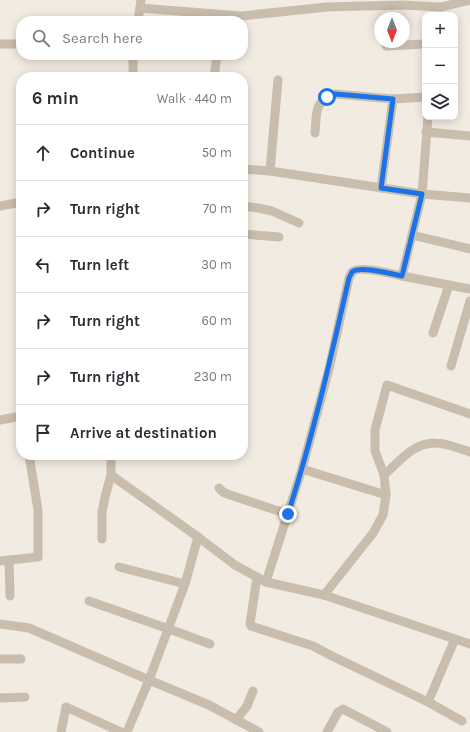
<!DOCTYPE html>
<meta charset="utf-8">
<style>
body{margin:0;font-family:Karla,sans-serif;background:#f7f7f7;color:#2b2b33}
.controls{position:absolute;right:12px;top:12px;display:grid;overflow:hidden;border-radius:8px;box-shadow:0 2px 10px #0003}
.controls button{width:36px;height:36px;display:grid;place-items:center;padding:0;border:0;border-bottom:1px solid #e1e1e2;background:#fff;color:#2b2b33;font:20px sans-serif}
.compass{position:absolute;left:374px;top:12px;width:36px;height:36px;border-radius:50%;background:#fff;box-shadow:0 2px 10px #0003;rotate:180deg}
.stop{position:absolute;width:12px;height:12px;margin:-9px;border:3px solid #1a73e8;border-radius:50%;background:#fff}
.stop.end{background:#1a73e8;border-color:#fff;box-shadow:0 1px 4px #0008}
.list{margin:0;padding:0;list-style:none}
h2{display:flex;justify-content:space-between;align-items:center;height:52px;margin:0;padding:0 16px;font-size:17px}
h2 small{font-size:13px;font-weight:400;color:#7c7c81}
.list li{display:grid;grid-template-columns:26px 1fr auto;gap:12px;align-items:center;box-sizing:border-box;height:56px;padding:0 16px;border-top:1px solid #e1e1e2}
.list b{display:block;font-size:15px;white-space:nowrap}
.list em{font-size:13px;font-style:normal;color:#7c7c81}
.icon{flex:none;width:22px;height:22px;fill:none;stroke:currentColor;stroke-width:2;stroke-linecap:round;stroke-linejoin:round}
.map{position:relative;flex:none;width:470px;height:732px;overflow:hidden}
.search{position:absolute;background:#fff;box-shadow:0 2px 10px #0003;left:16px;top:16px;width:232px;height:44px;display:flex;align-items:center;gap:10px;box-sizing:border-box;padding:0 14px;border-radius:16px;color:#7c7c81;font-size:15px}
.panel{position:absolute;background:#fff;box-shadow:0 2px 10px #0003;left:16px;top:72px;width:232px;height:388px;border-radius:16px}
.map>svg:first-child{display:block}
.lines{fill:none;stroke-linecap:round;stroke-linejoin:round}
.street{stroke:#c9bdae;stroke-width:9}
.route{stroke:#1a73e8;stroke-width:5}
</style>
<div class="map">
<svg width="470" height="732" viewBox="0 0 470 732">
<rect width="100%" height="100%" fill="#f1ebe2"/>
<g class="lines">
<g class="street">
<path d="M 140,8 L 241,16 L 327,7 L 402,5 L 441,7 L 470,0"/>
<path d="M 138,21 L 141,0"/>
<path d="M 0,44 L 21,44"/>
<path d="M 386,46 L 425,44"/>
<path d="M 133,55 L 133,77"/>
<path d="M 214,77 L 217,55"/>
<path d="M 428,117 L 422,194 L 402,276 L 470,289"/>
<path d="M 426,132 L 470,136"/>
<path d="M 315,133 C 317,113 313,102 335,94 L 393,99 L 425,97"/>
<path d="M 243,169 L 270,171 L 422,194 L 470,198"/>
<path d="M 270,171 L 278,80"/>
<path d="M 381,188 L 393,99"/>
<path d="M 0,206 L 21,202"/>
<path d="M 243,206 L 258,208 L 272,211 L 299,223"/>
<path d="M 243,234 L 279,237"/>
<path d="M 412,235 L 470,249"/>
<path d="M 433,333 L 449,285"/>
<path d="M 451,366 L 470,301"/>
<path d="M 0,420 L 21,416"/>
<path d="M 111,455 L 111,475 L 198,537 L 235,565 L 266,582 L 324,595 L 470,644"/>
<path d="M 302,469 L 386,495 L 383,515 L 373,533 L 324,595"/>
<path d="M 384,475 C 400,461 414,442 436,443 C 445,443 461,449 470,452"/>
<path d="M 219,488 L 223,492 L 230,495 L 288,514"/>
<path d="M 386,495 L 384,475 L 375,451 L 375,430 L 387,385 L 470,414"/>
<path d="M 102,539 L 102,512 L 105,497 L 111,475"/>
<path d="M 9,560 L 10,596"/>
<path d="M 0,561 L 38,557 L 38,510 L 29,455"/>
<path d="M 119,567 L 185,584"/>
<path d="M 257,577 L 250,624 L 251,626 L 313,646 L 332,656 L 428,702 L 462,721"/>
<path d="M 266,582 L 302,469 L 329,369 L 349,278 C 350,276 351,274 352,272 C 359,265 392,274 402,276"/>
<path d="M 89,601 L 169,629 L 210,644"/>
<path d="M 0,624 L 29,628 L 149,680 L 185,584 L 198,537"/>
<path d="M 0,659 L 21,659"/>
<path d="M 0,698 L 25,697"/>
<path d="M 428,702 L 455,639"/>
<path d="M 236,720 L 247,706 L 253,691"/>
<path d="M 61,732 L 66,707 L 121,732"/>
<path d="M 127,732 L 149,680 L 209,705 L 259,732"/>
<path d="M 327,732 L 338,712 L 343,709 L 387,732"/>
</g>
</g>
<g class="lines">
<path class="route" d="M 288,514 C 313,436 331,357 349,278 C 350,276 351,274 352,272 C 359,265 392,274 402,276 L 422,194 L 381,188 L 393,99 L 335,94 L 327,97"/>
</g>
</svg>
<div class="controls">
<button>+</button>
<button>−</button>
<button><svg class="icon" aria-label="layers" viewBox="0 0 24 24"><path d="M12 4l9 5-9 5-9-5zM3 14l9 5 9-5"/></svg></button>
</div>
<svg class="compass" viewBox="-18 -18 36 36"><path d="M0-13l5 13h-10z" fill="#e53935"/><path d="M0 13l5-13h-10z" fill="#7c7c81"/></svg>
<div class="stop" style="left:327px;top:97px"></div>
<div class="stop end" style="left:288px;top:514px"></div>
<div class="search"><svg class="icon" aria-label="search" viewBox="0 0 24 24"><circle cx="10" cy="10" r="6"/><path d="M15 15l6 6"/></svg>Search here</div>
<section class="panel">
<h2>6 min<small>Walk · 440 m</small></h2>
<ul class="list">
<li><svg class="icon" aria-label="ahead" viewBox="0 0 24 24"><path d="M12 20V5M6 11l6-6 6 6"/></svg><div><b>Continue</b></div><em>50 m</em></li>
<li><svg class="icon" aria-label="right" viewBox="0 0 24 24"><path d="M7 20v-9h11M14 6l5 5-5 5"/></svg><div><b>Turn right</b></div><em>70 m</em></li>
<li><svg class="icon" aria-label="left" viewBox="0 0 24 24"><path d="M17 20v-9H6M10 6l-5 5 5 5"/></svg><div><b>Turn left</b></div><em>30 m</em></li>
<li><svg class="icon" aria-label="right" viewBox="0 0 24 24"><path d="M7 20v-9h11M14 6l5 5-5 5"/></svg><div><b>Turn right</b></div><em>60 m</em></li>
<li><svg class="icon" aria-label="right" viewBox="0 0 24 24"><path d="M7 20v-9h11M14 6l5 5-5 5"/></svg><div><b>Turn right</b></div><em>230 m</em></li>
<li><svg class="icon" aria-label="arrive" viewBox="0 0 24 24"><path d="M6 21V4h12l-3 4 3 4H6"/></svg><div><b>Arrive at destination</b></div></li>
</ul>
</section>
</div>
